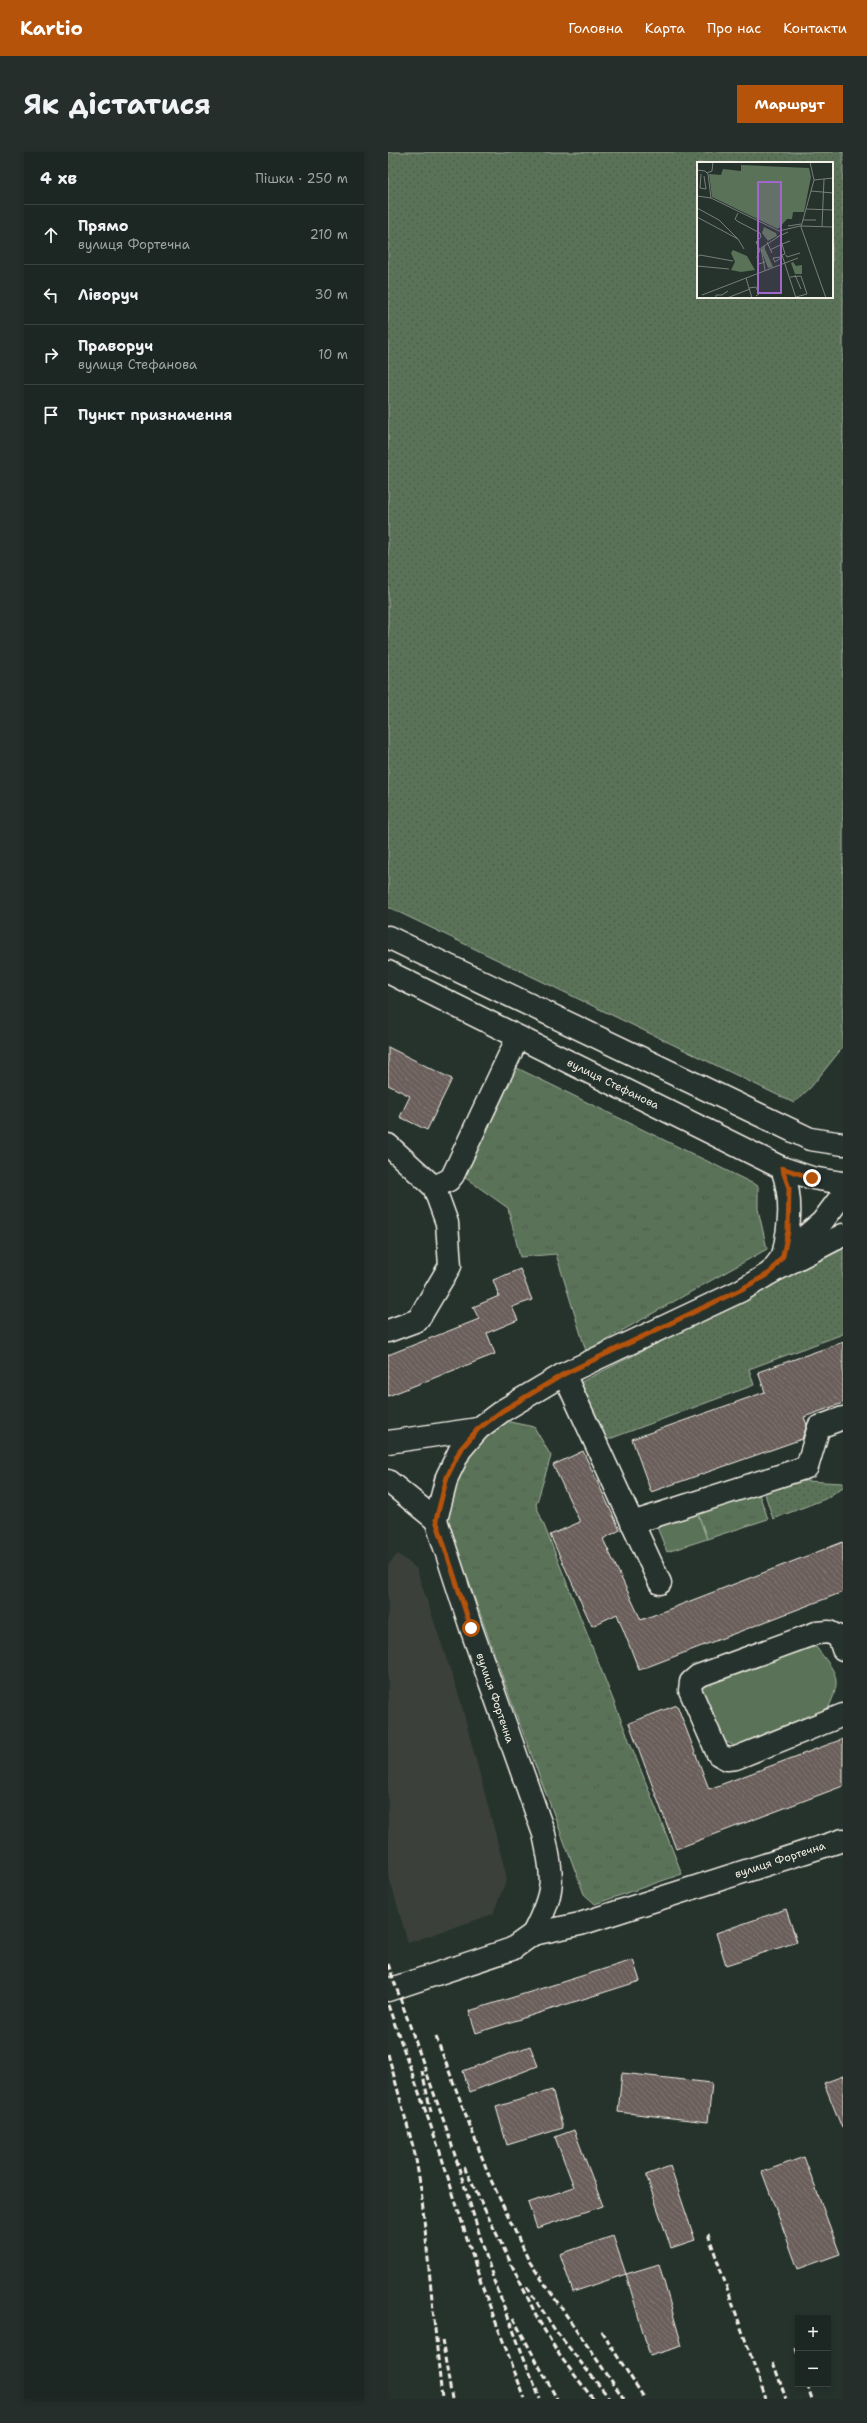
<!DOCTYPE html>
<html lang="uk">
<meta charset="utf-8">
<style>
body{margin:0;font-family:"Shantell Sans",sans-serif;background:#252e2a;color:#f1f3f6}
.controls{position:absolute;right:12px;bottom:12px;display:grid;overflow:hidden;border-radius:0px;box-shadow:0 2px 6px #0003}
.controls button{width:36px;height:36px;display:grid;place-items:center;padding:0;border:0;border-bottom:1px solid #3a4340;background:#1c2622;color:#f1f3f6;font:20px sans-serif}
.stop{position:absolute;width:12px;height:12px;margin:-9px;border:3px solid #b45309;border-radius:50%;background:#fff}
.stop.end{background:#b45309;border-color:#fff;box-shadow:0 1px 4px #0008}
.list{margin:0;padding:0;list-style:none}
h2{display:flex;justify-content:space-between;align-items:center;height:52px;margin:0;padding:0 16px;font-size:17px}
h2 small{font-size:13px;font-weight:400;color:#a0a5a5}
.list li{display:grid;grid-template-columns:26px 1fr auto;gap:12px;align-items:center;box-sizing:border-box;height:60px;padding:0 16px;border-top:1px solid #3a4340}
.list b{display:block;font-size:15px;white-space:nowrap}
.list p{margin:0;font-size:13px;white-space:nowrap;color:#a0a5a5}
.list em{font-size:13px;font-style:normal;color:#a0a5a5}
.icon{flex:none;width:22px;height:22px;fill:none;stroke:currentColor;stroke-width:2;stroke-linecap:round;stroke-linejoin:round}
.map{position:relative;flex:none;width:455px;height:2247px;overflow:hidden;border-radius:0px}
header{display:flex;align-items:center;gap:24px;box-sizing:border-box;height:56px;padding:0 20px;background:#b45309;color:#fff}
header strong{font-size:19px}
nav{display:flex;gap:22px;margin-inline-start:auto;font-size:14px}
.intro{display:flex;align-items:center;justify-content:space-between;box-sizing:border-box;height:96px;padding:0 24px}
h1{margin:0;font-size:28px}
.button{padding:10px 18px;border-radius:0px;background:#b45309;color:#fff;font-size:14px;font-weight:700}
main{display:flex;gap:24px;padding:0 24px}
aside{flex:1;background:#1c2622;border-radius:0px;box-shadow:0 2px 6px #0003}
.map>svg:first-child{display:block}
.built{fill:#3b403a}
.grass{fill:url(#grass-dots);stroke:#a7b2a0;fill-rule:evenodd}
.park{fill:url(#park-tufts);stroke:#a7b2a0}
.pitch{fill:#5a7358;stroke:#a7b2a0}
.building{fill:url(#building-back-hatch);stroke:#f4f1e8}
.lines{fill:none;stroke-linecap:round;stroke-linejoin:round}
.minor-casing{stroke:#f4f1e8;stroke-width:25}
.major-casing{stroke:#f4f1e8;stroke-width:25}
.minor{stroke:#26332d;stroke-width:22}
.major{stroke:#26332d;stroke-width:22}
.rail{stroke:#f4f1e8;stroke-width:3;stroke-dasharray:6 3;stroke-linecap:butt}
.route{stroke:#b45309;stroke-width:5}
.labels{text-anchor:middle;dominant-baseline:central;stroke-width:3;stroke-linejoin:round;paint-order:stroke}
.street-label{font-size:11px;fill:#f4f1e8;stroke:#26332d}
.inset-road{fill:none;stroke:#787f78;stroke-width:1}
.view{fill:#9f67cb;fill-opacity:0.15;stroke:#9f67cb;stroke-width:2}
.inset-edge{fill:none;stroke:#f4f1e8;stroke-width:2}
</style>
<header>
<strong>Kartio</strong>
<nav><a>Головна</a><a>Карта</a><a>Про нас</a><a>Контакти</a></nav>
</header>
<div class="intro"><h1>Як дістатися</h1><a class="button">Маршрут</a></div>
<main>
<aside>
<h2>4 хв<small>Пішки · 250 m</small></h2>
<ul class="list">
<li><svg class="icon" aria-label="ahead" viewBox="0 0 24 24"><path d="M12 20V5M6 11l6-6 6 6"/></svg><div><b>Прямо</b><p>вулиця Фортечна</p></div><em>210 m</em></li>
<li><svg class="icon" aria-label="left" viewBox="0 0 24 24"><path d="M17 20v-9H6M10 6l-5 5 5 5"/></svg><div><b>Ліворуч</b></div><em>30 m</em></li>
<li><svg class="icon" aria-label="right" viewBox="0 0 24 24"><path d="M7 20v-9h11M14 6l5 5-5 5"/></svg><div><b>Праворуч</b><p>вулиця Стефанова</p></div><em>10 m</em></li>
<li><svg class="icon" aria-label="arrive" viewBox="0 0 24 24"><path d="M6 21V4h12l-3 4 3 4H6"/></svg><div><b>Пункт призначення</b></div></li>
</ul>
</aside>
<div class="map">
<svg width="455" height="2247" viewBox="0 0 455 2247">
<defs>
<pattern id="grass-dots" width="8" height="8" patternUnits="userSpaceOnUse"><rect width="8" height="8" fill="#5a7358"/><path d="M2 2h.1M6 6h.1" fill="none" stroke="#515b4e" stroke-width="1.8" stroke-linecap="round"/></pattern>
<pattern id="park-tufts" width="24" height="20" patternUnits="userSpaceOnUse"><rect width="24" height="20" fill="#5a7358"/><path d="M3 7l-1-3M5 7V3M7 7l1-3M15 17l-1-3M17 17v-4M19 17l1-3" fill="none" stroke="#515b4e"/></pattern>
<pattern id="building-back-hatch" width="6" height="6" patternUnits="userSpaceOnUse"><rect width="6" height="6" fill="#6b5f5a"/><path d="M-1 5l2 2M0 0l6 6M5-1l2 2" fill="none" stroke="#817672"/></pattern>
</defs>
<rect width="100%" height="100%" fill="#26332d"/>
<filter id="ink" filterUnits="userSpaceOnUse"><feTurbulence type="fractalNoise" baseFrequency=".025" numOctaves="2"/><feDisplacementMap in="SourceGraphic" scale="8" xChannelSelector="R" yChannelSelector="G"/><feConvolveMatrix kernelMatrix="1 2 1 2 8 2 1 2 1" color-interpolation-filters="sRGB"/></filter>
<g filter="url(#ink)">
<path class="built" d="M 10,1402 L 28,1416 L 72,1547 L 119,1726 L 105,1762 L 20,1791 L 0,1721 L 0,1413 Z"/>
<g class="grass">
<path d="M 0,0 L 455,0 L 455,895 L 423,935 L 406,951 L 0,755 ZM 310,11 L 444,11 L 444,145 L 310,145 Z"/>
<path d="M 455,1097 L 455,1182 L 361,1217 L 366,1233 L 216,1289 L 189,1232 Z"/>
<path d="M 381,1327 L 455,1331 L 455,1335 L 437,1347 L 385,1367 L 373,1330 Z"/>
</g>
<g class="park">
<path d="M 127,915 L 370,1034 L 370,1057 L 379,1097 L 198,1199 L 168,1102 L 132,1105 L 120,1056 L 72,1022 Z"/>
<path d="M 117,1269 L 146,1275 L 163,1304 L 148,1353 L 294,1722 L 207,1752 L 196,1742 L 126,1557 L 57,1363 L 77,1305 Z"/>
<path d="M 371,1342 L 380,1367 L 319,1387 L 310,1362 Z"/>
</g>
<g class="pitch">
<path d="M 310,1362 L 319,1387 L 279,1400 L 269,1375 Z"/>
<path d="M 428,1495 C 448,1521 455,1525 440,1557 L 349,1595 L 332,1587 L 310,1535 L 397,1496 Z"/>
</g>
<g class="building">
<path d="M 0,895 L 64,927 L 39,978 L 12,965 L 22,944 L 0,933 Z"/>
<path d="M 132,1117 L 144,1148 L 124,1155 L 130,1168 L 99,1181 L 107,1202 L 0,1244 L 0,1203 L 91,1167 L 85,1155 L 111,1144 L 105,1128 Z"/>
<path d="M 455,1190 L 455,1251 L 416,1265 L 419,1273 L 414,1287 L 263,1340 L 244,1287 L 377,1240 L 370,1220 Z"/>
<path d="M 195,1299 L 232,1378 L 215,1387 L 253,1468 L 455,1390 L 455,1440 L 251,1518 L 229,1462 L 204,1474 L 162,1383 L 192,1370 L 165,1313 Z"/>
<path d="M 289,1553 L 321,1637 L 455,1587 L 455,1634 L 288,1697 L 241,1571 Z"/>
<path d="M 398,1757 L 409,1790 L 338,1813 L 328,1781 Z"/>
<path d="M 245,1808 L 252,1829 L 88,1881 L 81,1859 Z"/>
<path d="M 142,1894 L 150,1914 L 82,1940 L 75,1919 Z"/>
<path d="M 234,1921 L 324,1931 L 320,1970 L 230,1960 Z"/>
<path d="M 455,1924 L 455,1976 L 454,1976 L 436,1931 Z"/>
<path d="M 164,1938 L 175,1976 L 119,1993 L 108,1955 Z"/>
<path d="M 186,1978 L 215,2054 L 149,2076 L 140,2051 L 186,2035 L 167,1985 Z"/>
<path d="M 416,2005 L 452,2102 L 410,2117 L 374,2020 Z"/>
<path d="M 282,2014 L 307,2088 L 283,2096 L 258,2023 Z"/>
<path d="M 225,2084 L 238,2122 L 185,2140 L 172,2102 Z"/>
<path d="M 271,2112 L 294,2194 L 262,2204 L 238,2122 Z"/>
</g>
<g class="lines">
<defs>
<g id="minor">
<path d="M 0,993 L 46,1035 L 59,1071 L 62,1114 L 30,1168 L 0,1179"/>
<path d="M 46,1035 L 61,1028 L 65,1023 L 130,885"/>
<path d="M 176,1222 L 272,1431"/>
<path d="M 0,1290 L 90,1277"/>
<path d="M 0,1329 L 48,1368"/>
<path d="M 244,1371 L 419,1315 L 431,1275 L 455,1266"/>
<path d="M 455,1497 L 451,1485 L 441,1480 L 428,1481 L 310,1524 L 303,1530 L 302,1538 L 330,1602 L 339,1607 L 348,1606 L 455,1563"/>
<path d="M 145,1782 C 167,1739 166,1729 156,1682 L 83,1476 L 48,1368 L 59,1325 L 72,1298 L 90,1277 L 114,1259 L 176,1222 L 352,1139 L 382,1121 L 395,1104 L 434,1070 L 455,1042"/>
<path d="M 0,1838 L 124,1797 L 145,1782 L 192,1772 L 455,1688"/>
</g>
<g id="major">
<path d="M 0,785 L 422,987 L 455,992"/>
<path d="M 0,820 L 394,1016 L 424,1026 L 455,1031"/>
<path d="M 394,1016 C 405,1048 402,1072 395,1104"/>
<path d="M 382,1121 L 455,1083"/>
</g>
</defs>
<use href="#minor" class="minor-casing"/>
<use href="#major" class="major-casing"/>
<use href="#minor" class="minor"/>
<use href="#major" class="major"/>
<g class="rail">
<path d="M 0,1812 L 60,1981 L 106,2129 L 152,2247"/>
<path d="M 0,1853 L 52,2000 L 93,2131 L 137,2247"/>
<path d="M 48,1885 L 102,2026 L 141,2109 L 236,2247"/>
<path d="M 0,1902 L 27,2002 L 33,2037 L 54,2247"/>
<path d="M 34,1919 L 43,1960"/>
<path d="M 76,2015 L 151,2169 L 172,2204 L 205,2247"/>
<path d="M 320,2082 L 378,2247"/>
<path d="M 139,2135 L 167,2178 L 222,2247"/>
<path d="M 125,2166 L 169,2247"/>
<path d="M 213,2179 L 257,2247"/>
<path d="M 54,2188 L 64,2247"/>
<path d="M 408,2196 L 410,2203"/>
<path d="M 385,2210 L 398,2247"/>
<path d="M 419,2232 L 424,2247"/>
</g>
</g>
</g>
<g class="lines" filter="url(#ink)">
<path class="route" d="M 83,1476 L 48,1368 L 59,1325 L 72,1298 L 90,1277 L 114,1259 L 176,1222 L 352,1138 L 382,1121 L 395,1104 L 400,1079 L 401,1036 L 394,1016 L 424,1026"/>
</g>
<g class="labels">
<g class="street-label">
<text transform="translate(225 932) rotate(26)">вулиця Стефанова</text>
<text transform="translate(107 1546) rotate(71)">вулиця Фортечна</text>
<text transform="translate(392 1708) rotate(-18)">вулиця Фортечна</text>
</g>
</g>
<g transform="translate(309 10)">
<rect width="136" height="136" fill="#26332d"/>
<path d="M 44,3 L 112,6 L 114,15 L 107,50 L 96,50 L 95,57 L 90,57 L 81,67 L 15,35 L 12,12 L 24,13 L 26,7 L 44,9 ZM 96,100 L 99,104 L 105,103 L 105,112 L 98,112 L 94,101 Z" fill="#5a7358"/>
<path d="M 36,88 L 50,94 L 58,108 L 44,110 L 34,108 L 38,100 L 34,91 Z" fill="#5a7358"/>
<path d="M 67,65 L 79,71 L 80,74 L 71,79 L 65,71 ZM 68,83 L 68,87 L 76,105 L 71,106 L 64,88 Z" fill="#5a7358"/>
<path class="inset-road" d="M 113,0 L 117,18 L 104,65 L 129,136M 0,8 L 8,9 L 11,12 L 14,36M 10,11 L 15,9 L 16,0M 4,12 L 3,26 L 9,27M 7,14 L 9,27M 117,18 L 136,16M 114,29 L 136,31M 0,34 L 14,36 L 82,69 L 103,64 L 136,65M 0,46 L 22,58 L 41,77M 109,47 L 136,48M 41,51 L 38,57 L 40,59 L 63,71 L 64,75 L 59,80 L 63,88 L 60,95 L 62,102 L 68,100M 0,55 L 41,77 L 47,87M 106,58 L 119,58M 91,64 L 104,62M 125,65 L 127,17M 80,75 L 91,70M 93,79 L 85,82 L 88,92 L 85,93 L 99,136M 70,80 L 75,91M 73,88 L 85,82M 89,93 L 90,95 L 103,91M 0,95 L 3,93 L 36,99M 84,95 L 76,96 L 78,100 L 85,95M 0,104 L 32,107M 68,108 L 64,86 L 81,75M 98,113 L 104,127M 93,115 L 104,114 L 110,132 L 99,135M 49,116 L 55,136M 52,126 L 59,125 L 62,132 L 59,134M 5,133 L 101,96M 19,136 L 19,133 L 25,133 L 31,129M 30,136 L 53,127"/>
<path class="view" d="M 61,20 L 84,20 L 84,131 L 61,131 Z"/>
<rect width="136" height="136" class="inset-edge"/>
</g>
</svg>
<div class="controls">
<button>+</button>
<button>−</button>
</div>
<div class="stop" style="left:83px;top:1476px"></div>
<div class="stop end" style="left:424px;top:1026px"></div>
</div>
</main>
